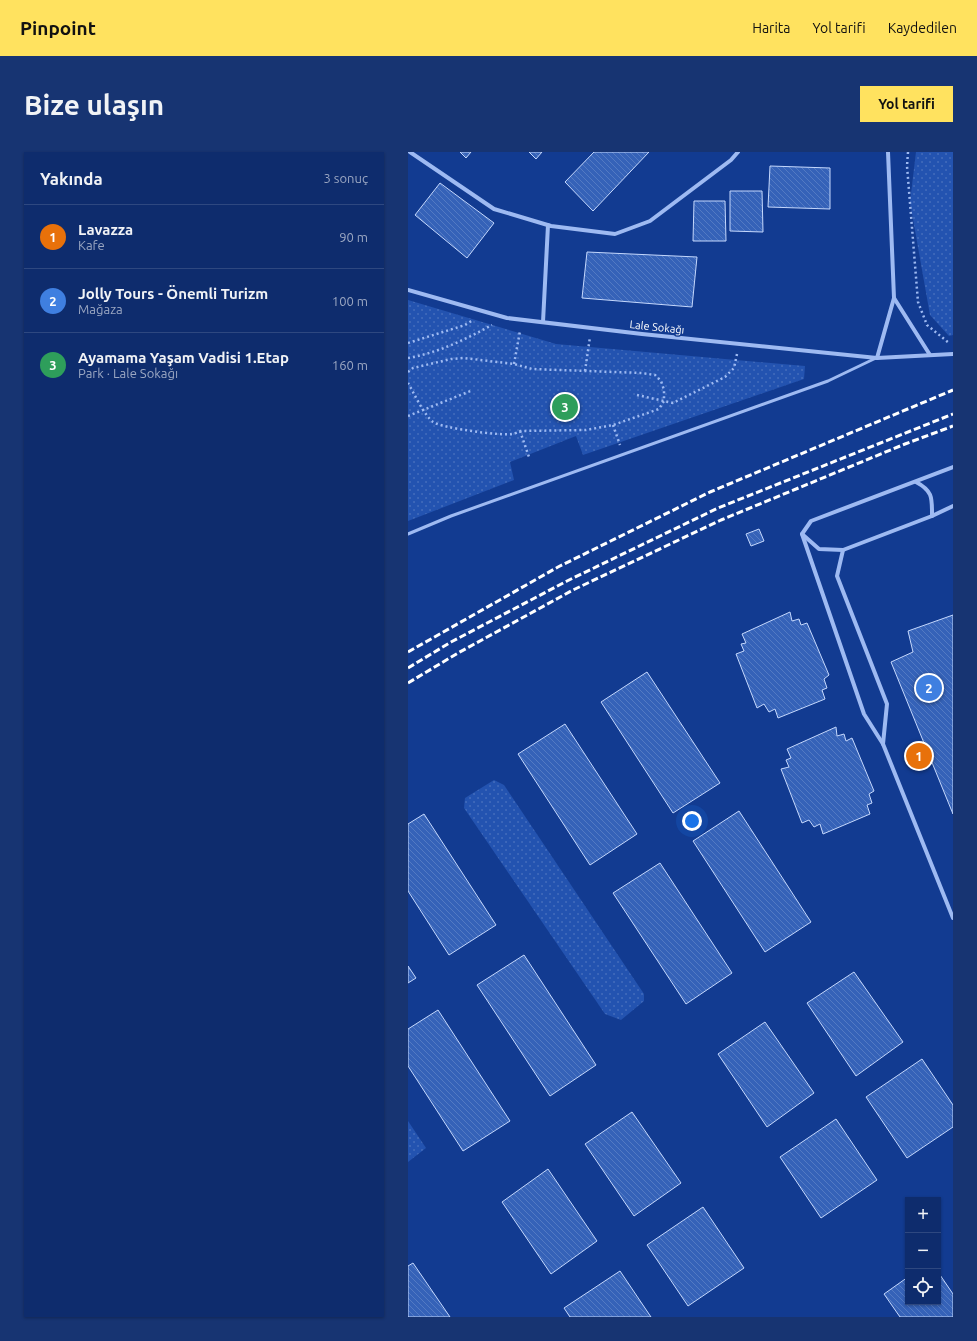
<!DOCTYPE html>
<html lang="tr">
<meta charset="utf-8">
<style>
body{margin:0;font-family:Ubuntu,sans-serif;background:#173472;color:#f1f3f6}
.controls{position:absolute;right:12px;bottom:12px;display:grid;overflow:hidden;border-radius:0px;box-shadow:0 1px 3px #0004}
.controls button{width:36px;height:36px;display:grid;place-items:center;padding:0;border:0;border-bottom:1px solid #2e4880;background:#0e2c6d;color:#f1f3f6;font:20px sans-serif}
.you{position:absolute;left:284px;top:669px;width:14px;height:14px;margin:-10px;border:3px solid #fff;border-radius:50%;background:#1a73e8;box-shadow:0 0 0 6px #1a73e833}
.badge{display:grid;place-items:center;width:26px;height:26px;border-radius:50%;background:#ffe25f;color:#fff;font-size:13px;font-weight:700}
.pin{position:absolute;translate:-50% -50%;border:2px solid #fff;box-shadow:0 1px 4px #0006}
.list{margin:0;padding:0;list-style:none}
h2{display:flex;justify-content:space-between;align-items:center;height:52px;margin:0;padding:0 16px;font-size:17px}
h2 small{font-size:13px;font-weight:400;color:#9ba7c2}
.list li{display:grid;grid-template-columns:26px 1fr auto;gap:12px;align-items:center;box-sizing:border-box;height:64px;padding:0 16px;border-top:1px solid #2e4880}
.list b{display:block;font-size:15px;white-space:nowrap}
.list p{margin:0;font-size:13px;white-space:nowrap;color:#9ba7c2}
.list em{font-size:13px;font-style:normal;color:#9ba7c2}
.icon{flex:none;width:22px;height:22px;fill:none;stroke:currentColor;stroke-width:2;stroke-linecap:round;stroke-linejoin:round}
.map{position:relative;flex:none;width:545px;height:1165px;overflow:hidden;border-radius:0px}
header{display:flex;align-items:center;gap:24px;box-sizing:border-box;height:56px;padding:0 20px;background:#ffe25f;color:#111}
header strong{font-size:19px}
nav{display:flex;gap:22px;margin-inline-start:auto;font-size:14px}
.intro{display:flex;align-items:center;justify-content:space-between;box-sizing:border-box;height:96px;padding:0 24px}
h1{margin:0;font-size:28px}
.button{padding:10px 18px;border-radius:0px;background:#ffe25f;color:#111;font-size:14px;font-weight:700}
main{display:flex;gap:24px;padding:0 24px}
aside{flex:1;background:#0e2c6d;border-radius:0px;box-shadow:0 1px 3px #0004}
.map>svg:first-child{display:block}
.park{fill:url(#park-dots)}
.building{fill:url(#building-back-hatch);stroke:#c5d8fd}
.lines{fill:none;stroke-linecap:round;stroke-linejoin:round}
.path{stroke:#9ebaf2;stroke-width:2.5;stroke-dasharray:2 3;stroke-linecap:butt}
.service{stroke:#9ebaf2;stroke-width:3}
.minor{stroke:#9ebaf2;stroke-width:4}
.rail{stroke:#fff;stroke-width:3;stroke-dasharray:7 3;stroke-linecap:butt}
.labels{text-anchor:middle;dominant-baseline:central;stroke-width:3;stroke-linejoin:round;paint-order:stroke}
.street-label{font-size:11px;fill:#fff;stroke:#123b91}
</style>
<header>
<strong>Pinpoint</strong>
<nav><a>Harita</a><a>Yol tarifi</a><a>Kaydedilen</a></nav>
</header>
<div class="intro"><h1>Bize ulaşın</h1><a class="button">Yol tarifi</a></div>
<main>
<aside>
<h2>Yakında<small>3 sonuç</small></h2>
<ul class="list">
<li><span class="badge" style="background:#e8710a">1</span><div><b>Lavazza</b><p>Kafe</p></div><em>90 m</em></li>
<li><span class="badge" style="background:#3f7fe0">2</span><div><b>Jolly Tours - Önemli Turizm</b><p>Mağaza</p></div><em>100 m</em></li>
<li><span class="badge" style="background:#2e9e5b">3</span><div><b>Ayamama Yaşam Vadisi 1.Etap</b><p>Park · Lale Sokağı</p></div><em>160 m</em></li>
</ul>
</aside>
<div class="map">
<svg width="545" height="1165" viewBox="0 0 545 1165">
<defs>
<pattern id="park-dots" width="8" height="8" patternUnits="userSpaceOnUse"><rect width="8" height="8" fill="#2353b0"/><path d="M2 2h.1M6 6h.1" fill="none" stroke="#446dbc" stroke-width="1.8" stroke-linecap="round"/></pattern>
<pattern id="building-back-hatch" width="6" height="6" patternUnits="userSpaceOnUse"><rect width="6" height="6" fill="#3562b8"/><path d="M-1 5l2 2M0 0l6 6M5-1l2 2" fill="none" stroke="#537ac3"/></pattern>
</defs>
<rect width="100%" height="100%" fill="#123b91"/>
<g class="park">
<path d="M 508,0 L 545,0 L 545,183 L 541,184 L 522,163 L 502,50 Z"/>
<path d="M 0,148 L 148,192 L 397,214 L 396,227 L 175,303 L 168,284 L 102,310 L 106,328 L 0,369 Z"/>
<path d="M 86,628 L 96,633 L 236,842 L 236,849 L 213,868 L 197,862 L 56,656 L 57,646 Z"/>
<path d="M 0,969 L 18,996 L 0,1010 Z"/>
</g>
<g class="building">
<path d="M 52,0 L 63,0 L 58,6 Z"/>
<path d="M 121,0 L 134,0 L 128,7 Z"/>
<path d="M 186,0 L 241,0 L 185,59 L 157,30 Z"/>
<path d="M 362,14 L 422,16 L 422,57 L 360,55 Z"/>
<path d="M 32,31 L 86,71 L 59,106 L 7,63 Z"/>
<path d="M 322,39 L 354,39 L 355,80 L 322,79 Z"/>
<path d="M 286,49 L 317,49 L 318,89 L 285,89 Z"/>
<path d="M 179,100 L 289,105 L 284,155 L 174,146 Z"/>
<path d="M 351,377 L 356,389 L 343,394 L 338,382 Z"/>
<path d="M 382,460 L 384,469 L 391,467 L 393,473 L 399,471 L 421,523 L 416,527 L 419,536 L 414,538 L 417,547 L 370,566 L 367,557 L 361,560 L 356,552 L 349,556 L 328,502 L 336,499 L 333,492 L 338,491 L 334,482 Z"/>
<path d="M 545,463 L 545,662 L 483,510 L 505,500 L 500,479 Z"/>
<path d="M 239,520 L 312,631 L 265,661 L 193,550 Z"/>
<path d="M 157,572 L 229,682 L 182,713 L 110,602 Z"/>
<path d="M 428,575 L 429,584 L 436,582 L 438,589 L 444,586 L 466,639 L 461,642 L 464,651 L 459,653 L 462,662 L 415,682 L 412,672 L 406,675 L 401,668 L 394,671 L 373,617 L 381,615 L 378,608 L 383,606 L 379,597 Z"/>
<path d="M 331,659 L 403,770 L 357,800 L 285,689 Z"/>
<path d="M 16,662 L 88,773 L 41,803 L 0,739 L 0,672 Z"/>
<path d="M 252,711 L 324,821 L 278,852 L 205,741 Z"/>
<path d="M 116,803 L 188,913 L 142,944 L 69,833 Z"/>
<path d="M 0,814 L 8,826 L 0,831 Z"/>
<path d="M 446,820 L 495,890 L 448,924 L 399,851 Z"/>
<path d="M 30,858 L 102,969 L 55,999 L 0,914 L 0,877 Z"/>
<path d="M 357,870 L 406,941 L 359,975 L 310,902 Z"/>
<path d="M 514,907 L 545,953 L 545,975 L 499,1006 L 458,945 Z"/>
<path d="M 224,960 L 273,1031 L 226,1064 L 177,992 Z"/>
<path d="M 428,967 L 469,1028 L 413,1066 L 372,1005 Z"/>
<path d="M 140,1017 L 189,1089 L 143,1122 L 94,1050 Z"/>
<path d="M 295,1055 L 336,1116 L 280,1154 L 239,1093 Z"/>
<path d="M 5,1111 L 42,1165 L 0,1165 L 0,1114 Z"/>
<path d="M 212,1119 L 243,1165 L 162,1165 L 156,1156 Z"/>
<path d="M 530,1120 L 545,1142 L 545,1165 L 492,1165 L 476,1142 L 500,1125 L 500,1150 L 530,1150 Z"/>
</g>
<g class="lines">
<g class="path">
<path d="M 500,0 L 499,14 L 510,150 L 519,173 L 541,191"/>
<path d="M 0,191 L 57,173 L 65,168"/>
<path d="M 0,206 C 30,201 58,187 84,173"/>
<path d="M 106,212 L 112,179"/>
<path d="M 177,219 L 182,185"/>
<path d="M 0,220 L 5,216 L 43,207 L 56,206 L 106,212 L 124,217 L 234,221 L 247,223 L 253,229 L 256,238 L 256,249 L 251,257 L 205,273 L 178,278 L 112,279 C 110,280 106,282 104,282 C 93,284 33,276 25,270 C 16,263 6,241 0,231"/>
<path d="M 229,243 L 265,251 L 317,225 L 326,216 L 329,202"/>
<path d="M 0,264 L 65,238"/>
<path d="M 205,273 L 212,293"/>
<path d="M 112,279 L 121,305"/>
</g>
<path class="service" d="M 0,382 L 43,364 L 420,229 L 468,206"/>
<g class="minor">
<path d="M 2,0 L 86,57 L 143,74 L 207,82 L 242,69 L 323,8 L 330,0"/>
<path d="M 0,138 L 99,166 L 234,182 L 469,206 L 545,202"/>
<path d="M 486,146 L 522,203"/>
<path d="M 135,170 L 140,73"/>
<path d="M 469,206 L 486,146 L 480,0"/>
<path d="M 545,315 L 403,369 L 394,382 L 456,562 L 475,592 L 545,766"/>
<path d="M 508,330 C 525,339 524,346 524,364"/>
<path d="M 394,382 L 411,397 L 435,398"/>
<path d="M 475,592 L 479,552 L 429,424 L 435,398 L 524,364 L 545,354"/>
</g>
<g class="rail">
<path d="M 0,500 L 150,415 L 302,340 L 545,238"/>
<path d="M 0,516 L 43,490 L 159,429 L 310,356 L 545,262"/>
<path d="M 0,531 L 50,501 L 165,438 L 313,368 L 497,292 L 545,274"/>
</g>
</g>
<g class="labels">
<g class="street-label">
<text transform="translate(249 175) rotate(6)">Lale Sokağı</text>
</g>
</g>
</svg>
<div class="controls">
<button>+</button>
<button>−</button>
<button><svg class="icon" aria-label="locate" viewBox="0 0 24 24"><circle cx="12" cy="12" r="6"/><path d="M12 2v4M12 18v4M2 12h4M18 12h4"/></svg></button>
</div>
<div class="you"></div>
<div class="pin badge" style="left:511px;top:604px;background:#e8710a">1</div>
<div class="pin badge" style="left:521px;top:536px;background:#3f7fe0">2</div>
<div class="pin badge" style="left:157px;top:255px;background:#2e9e5b">3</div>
</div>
</main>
